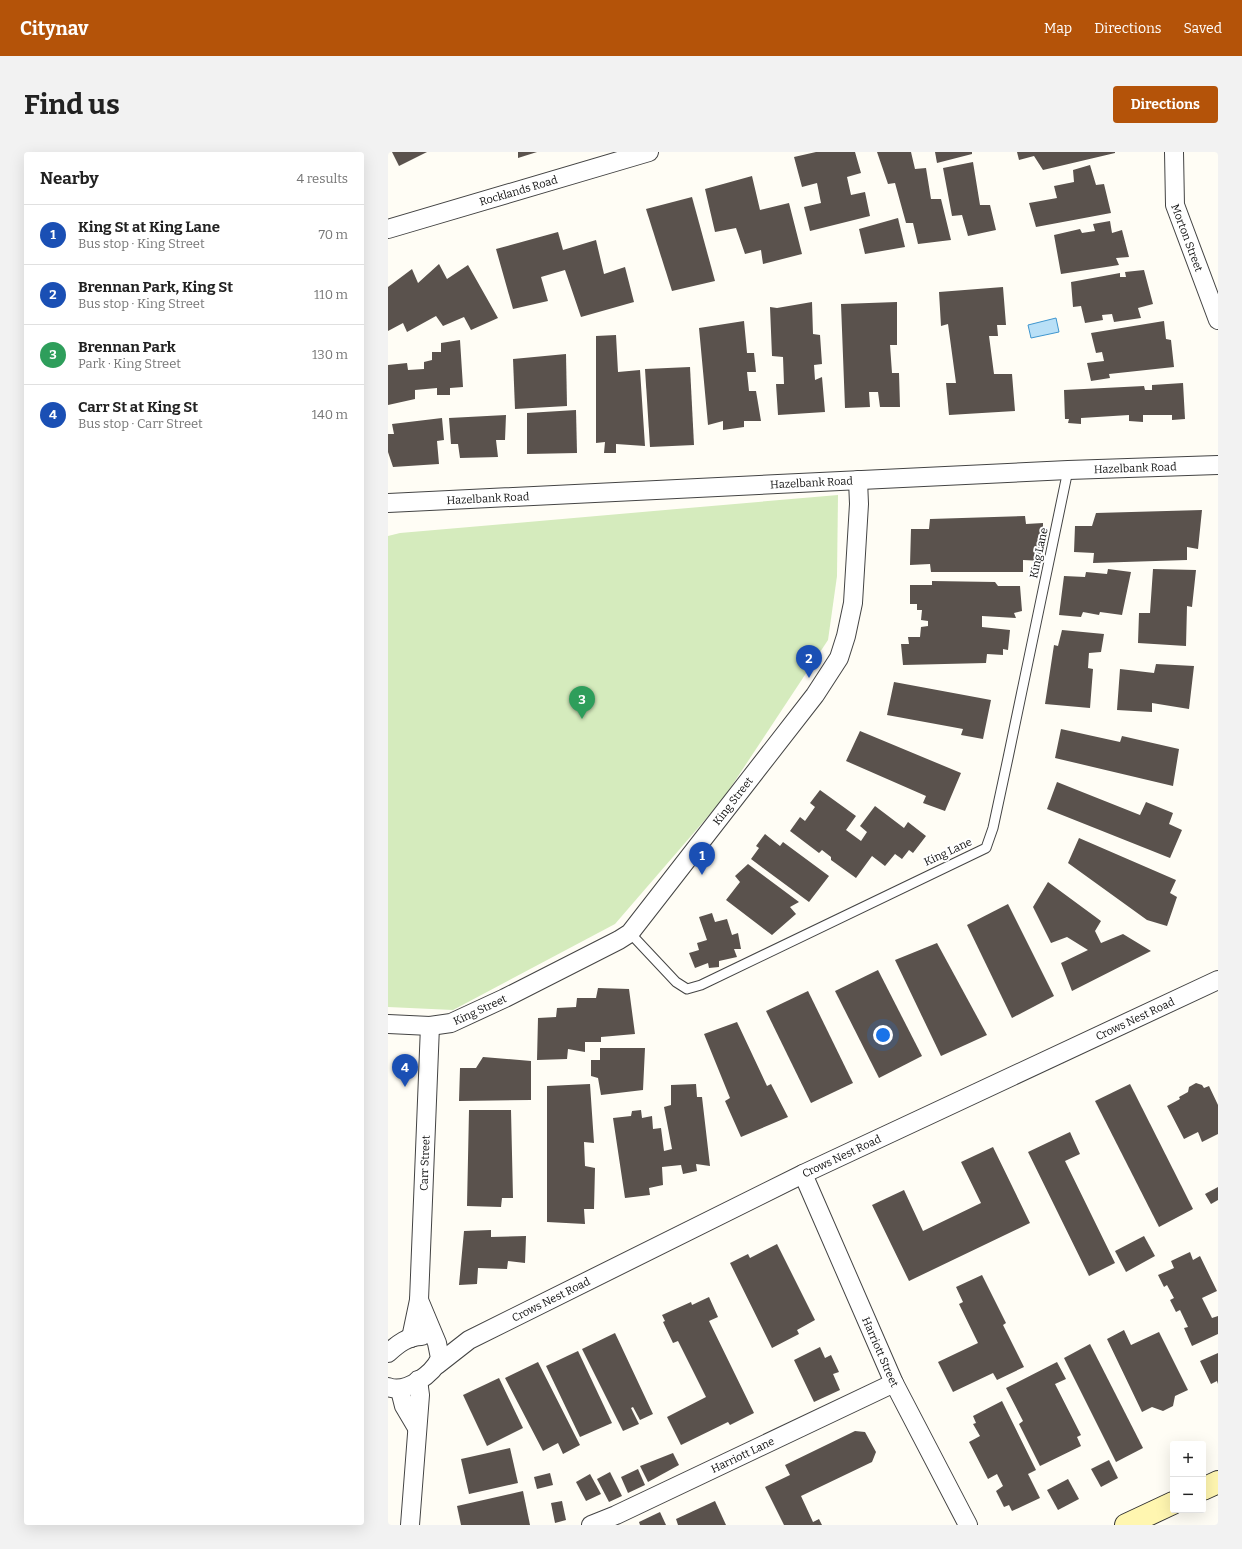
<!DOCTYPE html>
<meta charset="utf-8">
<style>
body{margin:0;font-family:Bitter,serif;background:#f2f2f2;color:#222}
.controls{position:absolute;right:12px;bottom:12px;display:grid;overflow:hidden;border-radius:4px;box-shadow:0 4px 16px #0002}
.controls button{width:36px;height:36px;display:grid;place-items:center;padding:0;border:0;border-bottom:1px solid #e0e0e0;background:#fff;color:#222;font:20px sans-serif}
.you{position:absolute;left:495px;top:883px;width:14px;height:14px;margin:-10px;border:3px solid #fff;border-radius:50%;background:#1a73e8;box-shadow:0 0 0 6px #1a73e833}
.badge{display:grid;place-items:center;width:26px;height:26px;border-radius:50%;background:#b45309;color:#fff;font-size:13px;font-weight:700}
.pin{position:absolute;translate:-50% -33px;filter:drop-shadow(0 1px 2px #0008)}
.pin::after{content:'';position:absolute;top:21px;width:14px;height:12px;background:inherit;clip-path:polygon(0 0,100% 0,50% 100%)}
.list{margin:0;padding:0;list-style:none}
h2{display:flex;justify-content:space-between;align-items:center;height:52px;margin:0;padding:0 16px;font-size:17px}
h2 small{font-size:13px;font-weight:400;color:#767676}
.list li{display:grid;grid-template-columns:26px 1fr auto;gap:12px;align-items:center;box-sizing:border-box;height:60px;padding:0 16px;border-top:1px solid #e0e0e0}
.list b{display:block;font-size:15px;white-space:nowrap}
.list p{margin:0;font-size:13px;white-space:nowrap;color:#767676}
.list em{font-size:13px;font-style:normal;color:#767676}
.map{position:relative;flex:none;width:830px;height:1373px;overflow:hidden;border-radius:4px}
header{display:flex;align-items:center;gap:24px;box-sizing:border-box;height:56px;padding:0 20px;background:#b45309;color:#fff}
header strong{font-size:19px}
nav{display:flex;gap:22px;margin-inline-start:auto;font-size:14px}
.intro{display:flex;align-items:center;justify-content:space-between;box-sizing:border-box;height:96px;padding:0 24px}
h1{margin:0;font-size:28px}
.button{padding:10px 18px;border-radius:4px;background:#b45309;color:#fff;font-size:14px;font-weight:700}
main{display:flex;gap:24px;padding:0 24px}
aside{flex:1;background:#fff;border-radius:4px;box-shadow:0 4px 16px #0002}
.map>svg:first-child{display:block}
.green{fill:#d5ebbd}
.water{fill:#b9e0f7;stroke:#3f96cf}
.building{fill:#5a524d}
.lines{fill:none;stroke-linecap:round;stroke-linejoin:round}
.lane-casing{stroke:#444;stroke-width:11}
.street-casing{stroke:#444;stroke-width:20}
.secondary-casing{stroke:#333;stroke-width:24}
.lane{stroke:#fff;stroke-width:9}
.street{stroke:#fff;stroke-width:18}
.secondary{stroke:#fff6b0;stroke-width:22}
.labels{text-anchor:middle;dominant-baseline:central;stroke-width:4;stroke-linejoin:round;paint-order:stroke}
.street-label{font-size:11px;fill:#111;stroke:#fff}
</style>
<header>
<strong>Citynav</strong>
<nav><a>Map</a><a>Directions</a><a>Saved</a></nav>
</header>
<div class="intro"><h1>Find us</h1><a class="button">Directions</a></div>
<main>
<aside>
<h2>Nearby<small>4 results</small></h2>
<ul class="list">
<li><span class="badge" style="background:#1a4fb4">1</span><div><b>King St at King Lane</b><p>Bus stop · King Street</p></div><em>70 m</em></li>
<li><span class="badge" style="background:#1a4fb4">2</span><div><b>Brennan Park, King St</b><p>Bus stop · King Street</p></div><em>110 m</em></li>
<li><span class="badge" style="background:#2e9e5b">3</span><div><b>Brennan Park</b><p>Park · King Street</p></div><em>130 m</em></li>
<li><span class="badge" style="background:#1a4fb4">4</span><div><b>Carr St at King St</b><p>Bus stop · Carr Street</p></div><em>140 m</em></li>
</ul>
</aside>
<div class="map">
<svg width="830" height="1373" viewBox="0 0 830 1373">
<rect width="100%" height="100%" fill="#fffdf5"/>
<path class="green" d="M 450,343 L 449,424 L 440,488 L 335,647 L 227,772 L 65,858 L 0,855 L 0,384 L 12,381 Z"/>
<path class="water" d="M 668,166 L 671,180 L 643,186 L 640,173 Z"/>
<g class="building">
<path d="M 4,0 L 39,0 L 11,14 Z"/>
<path d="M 130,0 L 149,0 L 130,6 Z"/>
<path d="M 428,0 L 467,0 L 473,21 L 459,25 L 463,43 L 477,40 L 482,64 L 422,79 L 416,55 L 433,51 L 429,31 L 414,35 L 406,5 Z"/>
<path d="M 489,0 L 523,0 L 527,17 L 538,16 L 543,47 L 553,47 L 563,88 L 530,92 L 525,71 L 518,71 L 507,31 L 500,32 Z"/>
<path d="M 547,0 L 584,0 L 584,2 L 549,11 Z"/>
<path d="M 629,0 L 727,0 L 727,1 L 655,18 L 646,4 L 631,8 Z"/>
<path d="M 585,10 L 592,53 L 602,53 L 608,78 L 580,84 L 574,63 L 564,64 L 555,16 Z"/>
<path d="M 702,13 L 708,33 L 716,32 L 723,61 L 648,75 L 641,51 L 669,46 L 666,34 L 686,30 L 685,18 Z"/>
<path d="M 364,24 L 372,58 L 401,51 L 414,102 L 375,112 L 373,98 L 357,102 L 348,76 L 327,80 L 317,37 Z"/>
<path d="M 304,45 L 327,129 L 284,139 L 258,57 Z"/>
<path d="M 510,66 L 517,95 L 477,102 L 471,77 Z"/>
<path d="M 722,69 L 724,81 L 734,78 L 741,105 L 728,106 L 731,113 L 673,122 L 666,83 L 692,77 L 694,81 L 707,79 L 705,72 Z"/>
<path d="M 170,80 L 175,98 L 208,88 L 216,122 L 237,115 L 246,150 L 193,165 L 177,118 L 153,125 L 160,149 L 125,157 L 108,97 Z"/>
<path d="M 51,112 L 59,127 L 80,113 L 110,166 L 83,178 L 76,165 L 55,174 L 48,164 L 19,180 L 15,171 L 0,179 L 0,135 L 24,117 L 30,131 Z"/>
<path d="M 756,118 L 765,152 L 750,156 L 753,166 L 726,170 L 724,162 L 714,163 L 715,168 L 697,171 L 693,154 L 685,155 L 683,130 L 732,121 L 732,125 L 738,125 L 737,120 Z"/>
<path d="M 615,135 L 618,173 L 609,173 L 610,184 L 601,184 L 606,222 L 624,222 L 627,259 L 561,263 L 558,231 L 568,231 L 560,172 L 553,174 L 551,140 Z"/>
<path d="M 424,150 L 425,182 L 432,183 L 434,212 L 426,213 L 427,228 L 434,225 L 437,260 L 390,263 L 388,232 L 396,232 L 395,205 L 384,204 L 382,155 L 389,156 Z"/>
<path d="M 509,150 L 509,193 L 502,193 L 504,221 L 511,221 L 512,255 L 492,255 L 490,240 L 481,240 L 482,255 L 457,256 L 453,152 Z"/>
<path d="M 356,169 L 359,201 L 366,201 L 368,220 L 359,220 L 361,239 L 368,239 L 373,269 L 356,269 L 356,275 L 335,278 L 335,269 L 320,273 L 311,176 Z"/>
<path d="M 776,169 L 778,187 L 783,188 L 786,215 L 721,222 L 722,226 L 703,229 L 699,211 L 716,209 L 714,200 L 708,201 L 703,181 Z"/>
<path d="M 228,183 L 230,220 L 252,218 L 257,294 L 228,292 L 228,301 L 216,301 L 217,290 L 208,291 L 208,184 Z"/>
<path d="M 72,188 L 75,235 L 62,236 L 62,243 L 49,243 L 49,236 L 27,238 L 27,247 L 0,253 L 0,213 L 19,211 L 20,218 L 36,217 L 36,210 L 44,208 L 44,200 L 53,200 L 53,191 Z"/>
<path d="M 178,202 L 179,254 L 127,257 L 125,207 Z"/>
<path d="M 302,215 L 306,293 L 262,295 L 257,217 Z"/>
<path d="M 795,231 L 797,267 L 784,268 L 784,263 L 755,263 L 755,270 L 741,269 L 741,263 L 693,266 L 693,272 L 680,271 L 681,267 L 677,267 L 676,238 L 756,234 L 757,238 L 764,238 L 764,233 Z"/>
<path d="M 188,258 L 189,301 L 139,302 L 139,261 Z"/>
<path d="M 118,263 L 117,288 L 108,288 L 110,305 L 72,306 L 70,292 L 63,292 L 61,266 Z"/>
<path d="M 54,266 L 56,288 L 49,289 L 51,312 L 5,315 L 0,300 L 0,282 L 6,282 L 4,272 Z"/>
<path d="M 814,358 L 810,397 L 799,395 L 799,408 L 705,411 L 706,401 L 686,400 L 687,374 L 704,374 L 708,361 Z"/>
<path d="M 637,364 L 638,372 L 655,371 L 655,409 L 635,408 L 635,420 L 543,420 L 542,412 L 522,413 L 523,377 L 541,377 L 542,367 Z"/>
<path d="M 720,417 L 743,420 L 734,463 L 712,460 L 711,463 L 695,460 L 693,465 L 671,463 L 676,424 L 697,425 L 698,420 L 719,422 Z"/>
<path d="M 765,417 L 808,418 L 804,455 L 799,454 L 798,494 L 750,491 L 751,461 L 762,461 Z"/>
<path d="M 544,429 L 607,430 L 610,434 L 632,434 L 634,459 L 626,461 L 628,466 L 594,464 L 594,475 L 622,478 L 620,498 L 615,497 L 615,503 L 599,502 L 598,511 L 515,513 L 513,492 L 521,492 L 520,485 L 532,485 L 533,475 L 540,474 L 540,469 L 533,468 L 534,458 L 529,458 L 529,452 L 522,452 L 522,433 L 544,433 Z"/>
<path d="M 674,478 L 716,482 L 713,500 L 701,501 L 700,516 L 705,517 L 702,556 L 657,552 L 666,493 L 670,494 Z"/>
<path d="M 768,512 L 806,514 L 801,557 L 764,551 L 764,560 L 729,558 L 732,517 L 766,521 Z"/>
<path d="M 506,530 L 603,548 L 595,587 L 573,583 L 575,577 L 499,563 Z"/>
<path d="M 673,577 L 732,590 L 734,584 L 791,597 L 785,634 L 667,606 Z"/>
<path d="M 472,579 L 573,621 L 557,659 L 535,651 L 538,644 L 458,609 Z"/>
<path d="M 669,630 L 752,663 L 758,650 L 785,661 L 781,672 L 794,678 L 782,706 L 659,657 Z"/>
<path d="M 432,638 L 468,664 L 458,678 L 473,689 L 479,680 L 472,674 L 487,654 L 516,676 L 520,670 L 538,684 L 525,701 L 521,698 L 514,707 L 507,702 L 497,714 L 484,704 L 468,726 L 443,708 L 443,705 L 434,698 L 431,701 L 402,679 L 412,665 L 417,669 L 427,655 L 422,651 Z"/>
<path d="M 377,682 L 392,694 L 395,690 L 441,724 L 421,750 L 363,707 L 371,696 L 368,694 Z"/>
<path d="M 691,686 L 788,728 L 782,741 L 789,745 L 779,774 L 759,768 L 680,711 Z"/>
<path d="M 360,712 L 411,750 L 402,755 L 408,762 L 384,783 L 338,748 L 352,730 L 347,724 Z"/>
<path d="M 660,730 L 713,769 L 707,779 L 713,791 L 735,782 L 763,799 L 684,839 L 673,811 L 700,798 L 679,785 L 663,791 L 645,755 Z"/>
<path d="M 620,752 L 666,844 L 624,866 L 579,773 Z"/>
<path d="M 324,761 L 327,770 L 339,767 L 344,783 L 350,781 L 353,797 L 346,797 L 349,805 L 331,809 L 331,815 L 321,816 L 320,811 L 307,816 L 301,801 L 311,798 L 309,791 L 319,788 L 311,765 Z"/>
<path d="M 549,791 L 599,883 L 553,904 L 507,808 Z"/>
<path d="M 490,818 L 534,904 L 491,926 L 447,839 Z"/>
<path d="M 210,836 L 241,837 L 247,882 L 213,885 L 213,890 L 197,890 L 197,900 L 180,897 L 179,907 L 149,908 L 150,866 L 168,865 L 169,856 L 188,855 L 189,846 L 208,846 Z"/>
<path d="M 420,839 L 465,931 L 423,951 L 378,859 Z"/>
<path d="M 349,870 L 379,934 L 383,932 L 400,965 L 353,985 L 337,949 L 342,946 L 316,882 Z"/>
<path d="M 212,896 L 257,896 L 255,938 L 213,943 L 210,926 L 203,924 L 203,908 L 212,908 Z"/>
<path d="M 95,905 L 143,909 L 143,948 L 71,949 L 72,916 L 88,916 Z"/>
<path d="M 808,931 L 814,933 L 816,936 L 821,934 L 830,953 L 830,982 L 814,990 L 810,980 L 796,987 L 779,954 L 792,947 L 791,945 L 800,940 L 801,935 Z"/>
<path d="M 202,932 L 206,991 L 196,990 L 197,1014 L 207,1016 L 206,1057 L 196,1057 L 197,1072 L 159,1070 L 159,934 Z"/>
<path d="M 308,932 L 309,945 L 314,945 L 322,1014 L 308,1012 L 309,1019 L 295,1022 L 293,1013 L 274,1015 L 275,1033 L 261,1036 L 262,1043 L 237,1046 L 225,966 L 243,964 L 244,959 L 253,958 L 254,966 L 264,964 L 265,977 L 273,976 L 276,999 L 284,997 L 276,955 L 283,953 L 283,933 Z"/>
<path d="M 742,932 L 805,1057 L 771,1075 L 707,949 Z"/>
<path d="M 81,958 L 123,958 L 125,1046 L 114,1046 L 113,1055 L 79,1054 Z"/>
<path d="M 682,980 L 692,1002 L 677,1009 L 727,1111 L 701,1124 L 640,1000 Z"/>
<path d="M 605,995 L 642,1071 L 521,1129 L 484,1053 L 516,1038 L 535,1079 L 593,1051 L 573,1010 Z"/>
<path d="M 830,1035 L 830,1048 L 823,1052 L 817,1042 Z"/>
<path d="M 103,1078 L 103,1085 L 138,1084 L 137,1111 L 120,1109 L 119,1117 L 90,1116 L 89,1132 L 71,1133 L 76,1079 Z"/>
<path d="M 756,1084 L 767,1104 L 738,1120 L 727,1099 Z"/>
<path d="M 389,1092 L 427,1168 L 409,1178 L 411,1182 L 384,1196 L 342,1111 L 360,1102 L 362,1106 Z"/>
<path d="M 802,1100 L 805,1108 L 812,1104 L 829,1139 L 814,1146 L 824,1166 L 830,1164 L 830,1182 L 804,1194 L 796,1176 L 800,1175 L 792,1158 L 788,1160 L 782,1148 L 786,1146 L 779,1133 L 776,1135 L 770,1123 L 786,1116 L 783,1109 Z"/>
<path d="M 594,1123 L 618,1171 L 615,1173 L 636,1215 L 609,1228 L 605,1221 L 565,1240 L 550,1210 L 590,1191 L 571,1152 L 575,1150 L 568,1135 Z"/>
<path d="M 321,1145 L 330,1165 L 321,1169 L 366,1261 L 342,1273 L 340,1270 L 293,1293 L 279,1265 L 318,1245 L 290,1189 L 285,1191 L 275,1170 L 277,1169 L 274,1163 L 303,1150 L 304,1153 Z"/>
<path d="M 736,1178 L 743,1193 L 771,1180 L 800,1238 L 787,1244 L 785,1254 L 775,1259 L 764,1255 L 754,1260 L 719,1187 Z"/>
<path d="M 227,1181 L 265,1262 L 252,1268 L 245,1255 L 243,1256 L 251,1272 L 235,1279 L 194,1197 Z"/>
<path d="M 702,1192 L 755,1296 L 728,1310 L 676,1206 Z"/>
<path d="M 432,1195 L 437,1206 L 443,1203 L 451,1220 L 445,1222 L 452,1238 L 426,1250 L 406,1208 Z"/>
<path d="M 190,1199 L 224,1271 L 192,1285 L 158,1214 Z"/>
<path d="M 830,1201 L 830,1232 L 829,1229 L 823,1232 L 812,1209 Z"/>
<path d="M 150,1210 L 192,1293 L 175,1302 L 170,1291 L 155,1299 L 117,1226 Z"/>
<path d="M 669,1210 L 678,1227 L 667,1232 L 693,1283 L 689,1285 L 693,1294 L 652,1314 L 631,1272 L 635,1269 L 618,1236 Z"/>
<path d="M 111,1226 L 135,1276 L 99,1294 L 75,1243 Z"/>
<path d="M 614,1249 L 648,1318 L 640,1322 L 652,1346 L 624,1359 L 621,1353 L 616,1355 L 608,1339 L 615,1334 L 609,1322 L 600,1327 L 581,1290 L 592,1284 L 585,1272 L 588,1271 L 585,1264 Z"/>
<path d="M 467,1279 L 477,1280 L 488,1300 L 484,1310 L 413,1344 L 425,1370 L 431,1367 L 434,1373 L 396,1373 L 377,1335 L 402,1323 L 397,1313 Z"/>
<path d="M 122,1296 L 130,1331 L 81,1342 L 73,1307 Z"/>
<path d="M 285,1301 L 291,1313 L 260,1330 L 252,1314 Z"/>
<path d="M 721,1308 L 730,1326 L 713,1335 L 703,1317 Z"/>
<path d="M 250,1317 L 257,1333 L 240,1341 L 233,1325 Z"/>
<path d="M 222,1320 L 234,1344 L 221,1350 L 209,1327 Z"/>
<path d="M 162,1321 L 165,1333 L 149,1337 L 146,1325 Z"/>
<path d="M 202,1322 L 213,1342 L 198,1349 L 188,1330 Z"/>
<path d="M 680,1327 L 691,1347 L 670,1358 L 659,1338 Z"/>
<path d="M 135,1339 L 142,1373 L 73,1373 L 69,1354 Z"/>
<path d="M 174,1349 L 178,1368 L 167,1371 L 163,1351 Z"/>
<path d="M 327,1349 L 338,1373 L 290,1373 L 288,1367 Z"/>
<path d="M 272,1360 L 278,1373 L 252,1373 L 251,1370 Z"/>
</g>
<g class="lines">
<defs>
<path id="lane" d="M 242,781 L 288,830 L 299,837 L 313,833 L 598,696 L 605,676 L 620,606 L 680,318"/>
<g id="street">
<path id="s1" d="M 786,0 L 787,53 L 830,168"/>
<path id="s2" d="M 0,77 L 261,0"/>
<path id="s3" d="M 0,351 L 680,318 L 830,313"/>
<path id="s4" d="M 0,872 L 42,874 L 63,871 L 117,846 L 231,788 L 242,781 L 427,543 L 451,506 L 458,484 L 465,451 L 471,352 L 470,328"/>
<path id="s5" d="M 415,1022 L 506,1231 L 580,1373"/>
<path id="s6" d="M 23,1186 L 31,1148 L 42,874"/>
<path d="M 0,1201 C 10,1192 20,1184 34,1184"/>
<path id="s7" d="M 49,1213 L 81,1188 L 415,1022 L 830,828"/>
<path d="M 0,1235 C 18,1242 45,1222 52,1206 L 49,1191 L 31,1148"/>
<path d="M 12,1238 L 16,1254 L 29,1276"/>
<path d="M 22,1373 L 32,1243 L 30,1228"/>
<path id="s8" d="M 203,1373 L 228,1363 L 506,1231"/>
</g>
<g id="secondary">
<path d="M 815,1337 L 830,1330"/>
<path d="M 738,1373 L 785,1351"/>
</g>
</defs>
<use href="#lane" class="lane-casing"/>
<use href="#street" class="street-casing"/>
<use href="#secondary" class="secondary-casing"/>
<use href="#lane" class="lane"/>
<use href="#street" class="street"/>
<use href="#secondary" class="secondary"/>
</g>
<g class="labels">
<g class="street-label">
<text stroke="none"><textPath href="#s2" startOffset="136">Rocklands Road</textPath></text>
<text stroke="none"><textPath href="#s1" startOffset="88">Morton Street</textPath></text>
<text stroke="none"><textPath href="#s3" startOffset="748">Hazelbank Road</textPath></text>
<text stroke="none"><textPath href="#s3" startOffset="424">Hazelbank Road</textPath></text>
<text stroke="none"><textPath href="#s3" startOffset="100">Hazelbank Road</textPath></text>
<text transform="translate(651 401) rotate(-78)">King Lane</text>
<text stroke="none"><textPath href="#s4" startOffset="431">King Street</textPath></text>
<text transform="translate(560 700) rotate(-25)">King Lane</text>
<text stroke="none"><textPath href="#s4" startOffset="95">King Street</textPath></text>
<text stroke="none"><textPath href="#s7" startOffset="780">Crows Nest Road</textPath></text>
<text stroke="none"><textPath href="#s7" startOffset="456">Crows Nest Road</textPath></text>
<text stroke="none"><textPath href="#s6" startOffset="176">Carr Street</textPath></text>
<text stroke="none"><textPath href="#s7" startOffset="132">Crows Nest Road</textPath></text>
<text stroke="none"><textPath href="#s5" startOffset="194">Harriott Street</textPath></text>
<text stroke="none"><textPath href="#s8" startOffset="167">Harriott Lane</textPath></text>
</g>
</g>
</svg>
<div class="controls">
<button>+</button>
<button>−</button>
</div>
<div class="you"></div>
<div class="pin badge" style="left:314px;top:723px;background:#1a4fb4">1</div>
<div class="pin badge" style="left:421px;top:526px;background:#1a4fb4">2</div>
<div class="pin badge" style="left:194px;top:567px;background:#2e9e5b">3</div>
<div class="pin badge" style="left:17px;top:935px;background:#1a4fb4">4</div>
</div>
</main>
